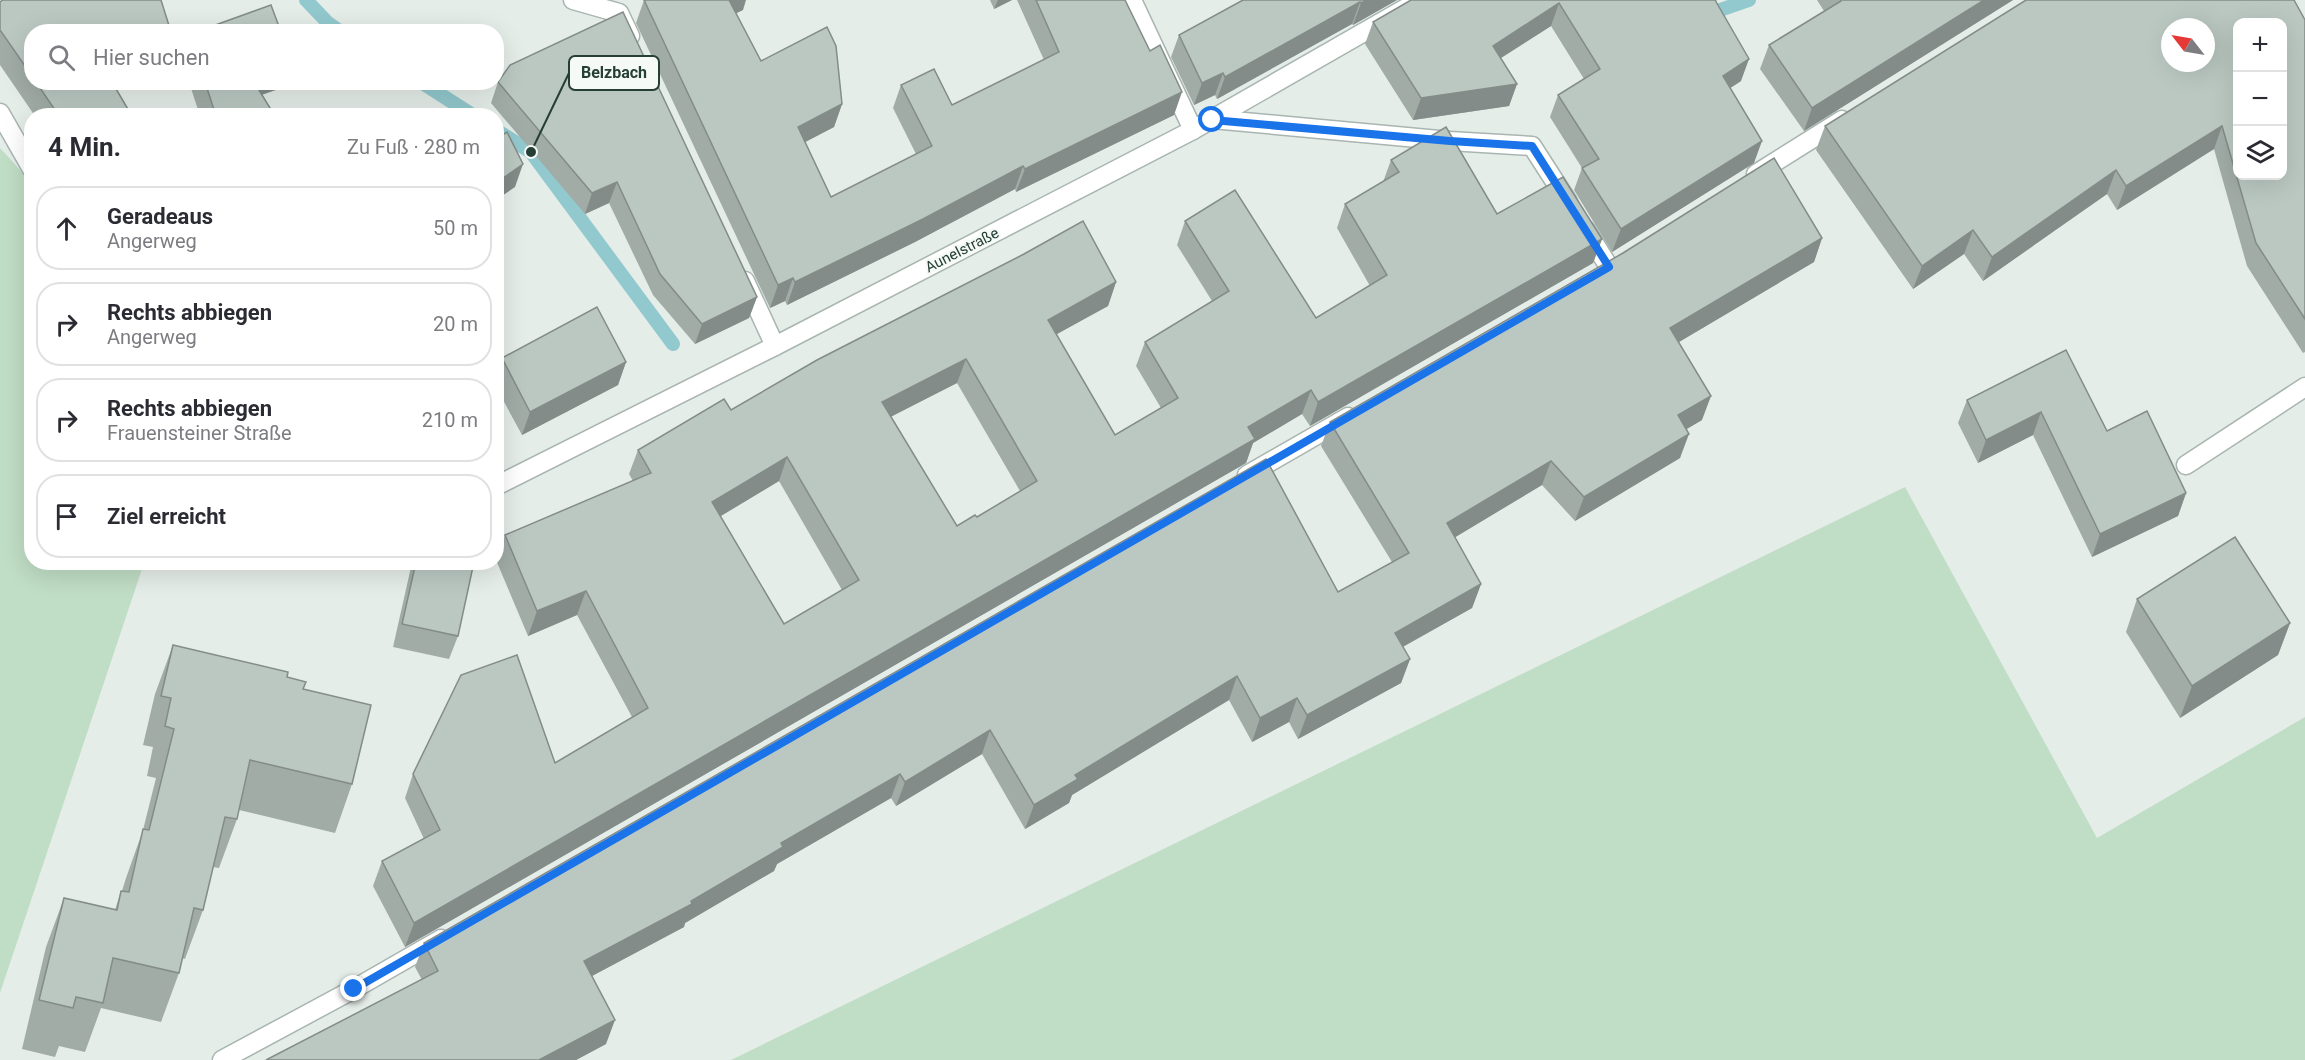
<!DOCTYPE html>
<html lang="de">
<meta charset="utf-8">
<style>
body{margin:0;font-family:Roboto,sans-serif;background:#f2f2f3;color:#2b2b33}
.controls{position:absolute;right:18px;top:18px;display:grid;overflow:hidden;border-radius:12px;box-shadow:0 6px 24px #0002}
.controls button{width:54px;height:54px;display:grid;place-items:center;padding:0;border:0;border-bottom:2px solid #e1e1e2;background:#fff;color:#2b2b33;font:30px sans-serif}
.compass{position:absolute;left:2161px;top:18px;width:54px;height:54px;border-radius:50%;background:#fff;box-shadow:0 6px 24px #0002;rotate:301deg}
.stop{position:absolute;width:18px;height:18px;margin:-14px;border:4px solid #1a73e8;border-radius:50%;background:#fff}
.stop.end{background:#1a73e8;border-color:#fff;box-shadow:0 2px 6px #0008}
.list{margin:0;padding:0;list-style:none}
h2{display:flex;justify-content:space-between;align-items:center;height:78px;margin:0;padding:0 24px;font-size:26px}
h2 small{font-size:20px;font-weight:400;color:#7c7c81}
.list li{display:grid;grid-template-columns:39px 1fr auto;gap:18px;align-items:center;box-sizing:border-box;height:84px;margin:0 12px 12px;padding:0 12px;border:2px solid #e1e1e2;border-radius:24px}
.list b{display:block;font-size:22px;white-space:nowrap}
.list p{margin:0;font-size:20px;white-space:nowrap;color:#7c7c81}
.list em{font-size:20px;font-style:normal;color:#7c7c81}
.icon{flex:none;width:33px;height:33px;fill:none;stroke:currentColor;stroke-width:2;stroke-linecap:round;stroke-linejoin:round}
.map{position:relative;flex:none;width:2305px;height:1060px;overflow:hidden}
.search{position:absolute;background:#fff;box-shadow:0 6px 24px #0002;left:24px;top:24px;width:480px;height:66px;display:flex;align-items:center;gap:15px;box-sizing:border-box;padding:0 21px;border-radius:24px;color:#7c7c81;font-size:22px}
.panel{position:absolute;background:#fff;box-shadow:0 6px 24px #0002;left:24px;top:108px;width:480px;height:462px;border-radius:24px}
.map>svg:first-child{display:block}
.green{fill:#c0ddc5}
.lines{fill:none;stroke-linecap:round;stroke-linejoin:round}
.stream{stroke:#92c9ce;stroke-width:14}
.minor-casing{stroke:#a8b5b0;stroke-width:21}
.minor{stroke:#fff;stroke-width:18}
.wall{fill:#a1aca7;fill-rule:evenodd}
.shaded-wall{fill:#838c88}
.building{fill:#bbc8c2;stroke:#838c88;stroke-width:1.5;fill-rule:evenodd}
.route{stroke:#1a73e8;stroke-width:8}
.labels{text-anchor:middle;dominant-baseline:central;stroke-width:5;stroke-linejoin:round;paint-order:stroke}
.street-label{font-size:15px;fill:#253e36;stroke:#f6faf7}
.leader{fill:none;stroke:#253e36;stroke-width:2}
.callout-dot{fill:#253e36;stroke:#f6faf7;stroke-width:2}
.callout{fill:#f6faf7;stroke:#253e36;stroke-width:2}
.callout-label{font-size:16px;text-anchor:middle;font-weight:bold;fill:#253e36}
</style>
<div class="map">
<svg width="2305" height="1060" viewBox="0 0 2305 1060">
<rect width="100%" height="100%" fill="#e5ede9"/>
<g class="green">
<path d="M 0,148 L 31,182 L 32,562 L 144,563 L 0,993 Z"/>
<path d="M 1905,487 L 2097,838 L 2305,717 L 2305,1060 L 731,1060 Z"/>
</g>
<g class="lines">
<g class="stream">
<path d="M 306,0 L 328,23 L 341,32"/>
<path d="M 1703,16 L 1749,0"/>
<path d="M 421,82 L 474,116"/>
<path d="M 496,130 L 531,152 L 673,344"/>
</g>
<defs>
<g id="minor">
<path d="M 573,0 L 619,13 L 630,36"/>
<path d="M 1132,0 L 1193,130"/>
<path d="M 0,113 L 32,169"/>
<path d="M 1212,119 L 1450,141 L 1532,146 L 1568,202"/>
<path d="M 1756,174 L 1842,120"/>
<path d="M 1586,230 L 1609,267"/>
<path d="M 745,281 L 775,346"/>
<path d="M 2186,465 L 2305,387"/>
<path d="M 1247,475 L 1348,417"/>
<path d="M 496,486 L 775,346 L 1193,130 L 1420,0"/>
<path d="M 222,1060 L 354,989 L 441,939"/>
</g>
</defs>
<use href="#minor" class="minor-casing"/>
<use href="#minor" class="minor"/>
</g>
<g class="wall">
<path d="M 644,0 L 743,10 L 736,13 L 761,61 L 842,104 L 834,127 L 805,142 L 831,197 L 916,154 L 893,108 L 901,85 L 952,105 L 1044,60 L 1017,0 L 1125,0 L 1174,115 L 1016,192 L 1015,189 L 915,242 L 787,305 L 785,301 L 770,308 L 636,23 Z"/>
<path d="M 990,0 L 1012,0 L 994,9 Z"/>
<path d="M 1243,0 L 1397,0 L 1353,25 L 1352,24 L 1217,99 L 1215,95 L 1194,105 L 1171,57 L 1179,35 Z"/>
<path d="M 1411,0 L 1718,0 L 1715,1 L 1741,81 L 1730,88 L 1754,163 L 1612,252 L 1574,190 L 1582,168 L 1550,117 L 1558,95 L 1584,79 L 1551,26 L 1501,58 L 1517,84 L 1509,106 L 1413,120 L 1365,44 L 1373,22 Z"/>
<path d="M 1817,0 L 2013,0 L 1804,131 L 1760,69 L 1769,45 L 1824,11 Z"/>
<path d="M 0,2 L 32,32 L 32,82 L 114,82 L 112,83 L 132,116 L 35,116 L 0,65 Z"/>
<path d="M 2305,20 L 2305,352 L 2303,353 L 2247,266 L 2214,149 L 2117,210 L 2107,194 L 1983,281 L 1964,254 L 1913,289 L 1816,150 L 1825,126 Z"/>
<path d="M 189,82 L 285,82 L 284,87 L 262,95 L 275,116 L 200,116 Z"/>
<path d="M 498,82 L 757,297 L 749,318 L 695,344 L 653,295 L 609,203 L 585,214 L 491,103 Z"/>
<path d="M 1391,160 L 1497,214 L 1602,239 L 1593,263 L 1310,426 L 1302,414 L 1253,443 L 1246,463 L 405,947 L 373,886 L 382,861 L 424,839 L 405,798 L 413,774 L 555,763 L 632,717 L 577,615 L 528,636 L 496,560 L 505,535 L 633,481 L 629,474 L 638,450 L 731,410 L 1116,282 L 1108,306 L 1056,334 L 1115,435 L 1161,408 L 1136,366 L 1145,342 L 1212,301 L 1177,245 L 1185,221 L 1316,318 L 1370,286 L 1337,228 L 1345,204 L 1383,182 ZM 957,383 L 1020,491 L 977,517 L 957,526 L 891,416 ZM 779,481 L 842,590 L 784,624 L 721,516 Z"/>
<path d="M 1822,238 L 1814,262 L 1679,342 L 1702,420 L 1686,429 L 1680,458 L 1575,521 L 1542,485 L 1455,537 L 1481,584 L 1472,608 L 1403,647 L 1410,659 L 1401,683 L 1298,739 L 1289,722 L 1252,742 L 1229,700 L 1072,795 L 1069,803 L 1025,829 L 982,754 L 896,806 L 891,798 L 777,864 L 774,871 L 685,923 L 684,927 L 592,976 L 606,1044 L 576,1060 L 266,1060 L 422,980 L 415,967 L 424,943 L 1338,592 L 1392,562 L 1321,446 L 1330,422 Z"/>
<path d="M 2066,350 L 2107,431 L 2186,493 L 2178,516 L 2092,557 L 2033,435 L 1978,463 L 1958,423 L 1967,400 Z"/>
<path d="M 502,358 L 626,362 L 618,385 L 522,435 L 496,387 L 496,373 Z"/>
<path d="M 387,562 L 474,562 L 458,636 L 449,659 L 393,647 L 411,567 Z"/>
<path d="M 2137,599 L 2290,623 L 2278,655 L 2180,718 L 2126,632 Z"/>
<path d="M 173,645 L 287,677 L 303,689 L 352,784 L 335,833 L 239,810 L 237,819 L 219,868 L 213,867 L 203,910 L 185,959 L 182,958 L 179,973 L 161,1022 L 101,1008 L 85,1052 L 59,1046 L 55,1057 L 22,1049 L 46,947 L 64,898 L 115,910 L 121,891 L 122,891 L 126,878 L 143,830 L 156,778 L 147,776 L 153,747 L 143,745 L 155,694 Z"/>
</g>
<g class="shaded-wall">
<path d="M 727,0 L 746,0 L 743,10 L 720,21 Z"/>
<path d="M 998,0 L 1012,0 L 994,9 Z"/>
<path d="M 1367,0 L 1397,0 L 1353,25 L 1361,3 Z"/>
<path d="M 1984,0 L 2013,0 L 1804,131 L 1812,108 Z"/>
<path d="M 1360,2 L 1352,24 L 1217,99 L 1225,77 Z"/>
<path d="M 1559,3 L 1551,26 L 1485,68 L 1493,46 Z"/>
<path d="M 1749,59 L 1741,81 L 1715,98 L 1723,76 Z"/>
<path d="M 1223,73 L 1215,95 L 1194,105 L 1202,83 Z"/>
<path d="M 250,82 L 285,82 L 284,87 L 243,101 Z"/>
<path d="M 1517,84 L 1509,106 L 1413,120 L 1421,98 Z"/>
<path d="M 1182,92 L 1174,115 L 1016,192 L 1025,169 Z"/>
<path d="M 842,104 L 834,127 L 790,150 L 798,127 Z"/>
<path d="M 2222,126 L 2214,149 L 2117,210 L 2126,186 Z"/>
<path d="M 1762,141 L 1754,163 L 1612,252 L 1621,229 Z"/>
<path d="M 523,164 L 515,187 L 496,200 L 496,183 Z"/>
<path d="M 1023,166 L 1015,189 L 915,242 L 787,305 L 795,282 Z"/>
<path d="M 2116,170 L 2107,194 L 1983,281 L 1992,257 Z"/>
<path d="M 617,182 L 609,203 L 585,214 L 592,193 Z"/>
<path d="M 1973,230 L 1964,254 L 1913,289 L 1922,266 Z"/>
<path d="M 1822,238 L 1814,262 L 1662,352 L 1670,328 Z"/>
<path d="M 1602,239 L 1593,263 L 1310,426 L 1318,402 Z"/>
<path d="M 793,278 L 785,301 L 770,308 L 778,285 Z"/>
<path d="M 1116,282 L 1108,306 L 1039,344 L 1048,320 Z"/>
<path d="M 757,297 L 749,318 L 695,344 L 702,324 Z"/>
<path d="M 966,359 L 957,383 L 873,426 L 882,402 Z"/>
<path d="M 626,362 L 618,385 L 522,435 L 530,412 Z"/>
<path d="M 1311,390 L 1302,414 L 1253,443 L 1246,463 L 405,947 L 414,923 Z"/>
<path d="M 1711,396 L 1702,420 L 1670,439 L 1678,415 Z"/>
<path d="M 2041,412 L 2033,435 L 1978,463 L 1986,440 Z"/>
<path d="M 1689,434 L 1680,458 L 1575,521 L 1584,497 Z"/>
<path d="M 787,457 L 779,481 L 704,526 L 712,502 Z"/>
<path d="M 1551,461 L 1542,485 L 1439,547 L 1447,523 Z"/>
<path d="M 2186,493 L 2178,516 L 2092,557 L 2100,534 Z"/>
<path d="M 1481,584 L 1472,608 L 1386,656 L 1395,633 Z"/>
<path d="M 586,591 L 577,615 L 528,636 L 537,611 Z"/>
<path d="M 2290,623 L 2278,655 L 2180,718 L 2192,686 Z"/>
<path d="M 1410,659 L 1401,683 L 1298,739 L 1307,715 Z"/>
<path d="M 1237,676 L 1229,700 L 1072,795 L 1069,803 L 1025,829 L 1034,805 L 1075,775 Z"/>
<path d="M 1297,698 L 1289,722 L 1252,742 L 1260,718 Z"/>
<path d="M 990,730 L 982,754 L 896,806 L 905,782 Z"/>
<path d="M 900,774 L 891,798 L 777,864 L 774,871 L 685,923 L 684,927 L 575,985 L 584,961 L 691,901 L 781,843 Z"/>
<path d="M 615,1020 L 606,1044 L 576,1060 L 539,1060 Z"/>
</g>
<g class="building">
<path d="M 3,0 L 161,0 L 171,32 L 32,32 L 32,76 L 0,30 L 0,2 Z"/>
<path d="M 644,0 L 729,0 L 761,61 L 827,27 L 836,46 L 842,104 L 798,127 L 831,197 L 932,146 L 901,85 L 934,69 L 952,105 L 1059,52 L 1036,0 L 1125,0 L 1150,51 L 1160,45 L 1182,92 L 1025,169 L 1023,166 L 923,219 L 795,282 L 793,278 L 778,285 Z"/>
<path d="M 1243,0 L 1367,0 L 1361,3 L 1360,2 L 1225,77 L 1223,73 L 1202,83 L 1179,35 Z"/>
<path d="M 1411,0 L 1715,0 L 1749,59 L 1723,76 L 1762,141 L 1621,229 L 1582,168 L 1599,159 L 1558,95 L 1600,69 L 1559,3 L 1493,46 L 1517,84 L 1421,98 L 1373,22 Z"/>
<path d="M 1841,0 L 1984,0 L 1812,108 L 1769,45 L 1841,1 Z"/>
<path d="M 2026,0 L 2294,0 L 2305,20 L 2305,319 L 2256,243 L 2222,126 L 2126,186 L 2116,170 L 1992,257 L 1973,230 L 1922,266 L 1825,126 ZM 2238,22 L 2283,22 L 2283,176 L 2238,176 ZM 2170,27 L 2206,27 L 2206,63 L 2170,63 Z"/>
<path d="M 271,5 L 281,32 L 196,32 Z"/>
<path d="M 623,12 L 757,297 L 702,324 L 660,274 L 617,182 L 592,193 L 498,82 L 510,65 Z"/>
<path d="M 36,82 L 112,82 L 132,116 L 59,116 Z"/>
<path d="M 205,82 L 254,82 L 275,116 L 216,116 Z"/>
<path d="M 1446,127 L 1497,214 L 1563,177 L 1602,239 L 1318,402 L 1311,390 L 1248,427 L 1255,439 L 414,923 L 382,861 L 440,830 L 413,774 L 461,675 L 517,655 L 555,763 L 648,708 L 586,591 L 537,611 L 505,535 L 651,473 L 638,450 L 724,399 L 731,410 L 817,360 L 1024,254 L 1083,221 L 1116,282 L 1048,320 L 1115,435 L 1178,398 L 1145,342 L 1229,291 L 1185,221 L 1235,190 L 1316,318 L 1387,275 L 1345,204 L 1399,172 L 1391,160 ZM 966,359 L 1037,481 L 977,517 L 975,515 L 957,526 L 882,402 ZM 787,457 L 859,580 L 784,624 L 712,502 Z"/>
<path d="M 507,132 L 523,164 L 496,183 L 496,139 Z"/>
<path d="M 1774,158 L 1822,238 L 1670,328 L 1711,396 L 1678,415 L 1689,434 L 1584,497 L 1551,461 L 1447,523 L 1481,584 L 1395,633 L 1410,659 L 1307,715 L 1297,698 L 1260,718 L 1237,676 L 1075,775 L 1078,779 L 1034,805 L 990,730 L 905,782 L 900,774 L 781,843 L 783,847 L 691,901 L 692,904 L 584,961 L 615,1020 L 539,1060 L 266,1060 L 438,971 L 424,943 L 1266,459 L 1338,592 L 1409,553 L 1330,422 L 1623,253 Z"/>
<path d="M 597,307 L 626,362 L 530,412 L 502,358 Z"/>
<path d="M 2066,350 L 2107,431 L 2147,411 L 2186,493 L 2100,534 L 2041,412 L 1986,440 L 1967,400 Z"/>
<path d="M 2235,537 L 2290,623 L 2192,686 L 2137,599 Z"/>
<path d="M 416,562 L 474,562 L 458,636 L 402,624 Z"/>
<path d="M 173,645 L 288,672 L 287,677 L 306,682 L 303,689 L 371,705 L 352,784 L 250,760 L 237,819 L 225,817 L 203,910 L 194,908 L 179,973 L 113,958 L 103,1003 L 76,997 L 73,1008 L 39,1000 L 64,898 L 117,910 L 121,891 L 129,892 L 143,829 L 149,830 L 174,729 L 165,726 L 171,698 L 161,696 Z"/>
</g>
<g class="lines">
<path class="route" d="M 354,989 L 1609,267 L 1532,146 L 1450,141 L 1212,120"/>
</g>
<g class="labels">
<g class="street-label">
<text transform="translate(962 250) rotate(-27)">Aunelstraße</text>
</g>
</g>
<path class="leader" d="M531 152L569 73"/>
<circle class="callout-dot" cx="531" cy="152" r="6"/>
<rect class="callout" x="569" y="56" width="90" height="34" rx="6"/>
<g class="callout-label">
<text x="614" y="78">Belzbach</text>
</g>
</svg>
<div class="controls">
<button>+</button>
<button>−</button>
<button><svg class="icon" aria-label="layers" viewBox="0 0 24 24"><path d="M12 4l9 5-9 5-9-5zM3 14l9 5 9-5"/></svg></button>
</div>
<svg class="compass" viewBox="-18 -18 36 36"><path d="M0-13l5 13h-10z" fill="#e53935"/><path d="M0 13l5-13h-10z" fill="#7c7c81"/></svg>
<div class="stop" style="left:1212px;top:120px"></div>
<div class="stop end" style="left:354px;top:989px"></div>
<div class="search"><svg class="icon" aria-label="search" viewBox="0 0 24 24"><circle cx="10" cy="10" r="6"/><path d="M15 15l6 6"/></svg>Hier suchen</div>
<section class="panel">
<h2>4 Min.<small>Zu Fuß · 280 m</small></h2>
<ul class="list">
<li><svg class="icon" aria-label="ahead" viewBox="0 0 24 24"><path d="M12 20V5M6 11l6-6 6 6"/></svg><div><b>Geradeaus</b><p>Angerweg</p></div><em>50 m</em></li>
<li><svg class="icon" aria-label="right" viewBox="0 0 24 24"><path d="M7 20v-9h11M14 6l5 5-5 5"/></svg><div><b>Rechts abbiegen</b><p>Angerweg</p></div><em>20 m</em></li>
<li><svg class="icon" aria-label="right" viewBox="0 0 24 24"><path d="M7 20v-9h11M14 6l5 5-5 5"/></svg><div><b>Rechts abbiegen</b><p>Frauensteiner Straße</p></div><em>210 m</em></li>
<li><svg class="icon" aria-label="arrive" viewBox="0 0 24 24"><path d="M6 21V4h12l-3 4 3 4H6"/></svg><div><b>Ziel erreicht</b></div></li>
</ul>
</section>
</div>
